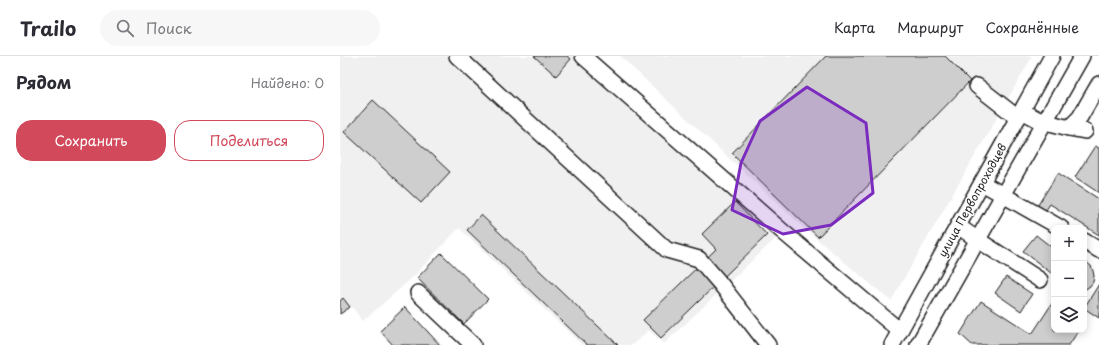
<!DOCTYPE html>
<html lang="ru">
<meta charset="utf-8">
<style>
body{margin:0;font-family:"Playpen Sans",sans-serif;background:#f7f7f7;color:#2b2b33}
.controls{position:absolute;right:12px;bottom:12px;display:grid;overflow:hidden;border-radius:8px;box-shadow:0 2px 10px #0003}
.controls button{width:36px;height:36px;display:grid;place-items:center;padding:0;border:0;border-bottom:1px solid #e1e1e2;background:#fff;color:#2b2b33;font:20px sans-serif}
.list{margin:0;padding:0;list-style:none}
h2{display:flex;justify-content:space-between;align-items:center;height:52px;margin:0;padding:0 16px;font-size:17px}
h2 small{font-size:13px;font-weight:400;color:#7c7c81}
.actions{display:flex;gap:8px;padding:12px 16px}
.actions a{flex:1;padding:9px 0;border:1px solid #d1495b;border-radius:16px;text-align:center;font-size:14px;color:#d1495b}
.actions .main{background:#d1495b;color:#fff}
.icon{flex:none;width:22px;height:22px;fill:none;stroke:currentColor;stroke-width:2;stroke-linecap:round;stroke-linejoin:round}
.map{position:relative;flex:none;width:759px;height:289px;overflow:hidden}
header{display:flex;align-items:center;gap:24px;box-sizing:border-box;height:56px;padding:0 20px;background:#fff;border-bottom:1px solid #e1e1e2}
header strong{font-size:19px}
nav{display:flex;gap:22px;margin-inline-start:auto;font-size:14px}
.search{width:280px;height:36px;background:#f7f7f7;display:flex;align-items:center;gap:10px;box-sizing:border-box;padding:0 14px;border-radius:22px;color:#7c7c81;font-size:15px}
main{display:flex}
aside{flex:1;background:#fff}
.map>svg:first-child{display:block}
.built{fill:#f0f0f0}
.building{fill:#cecece;stroke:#1c1c1c}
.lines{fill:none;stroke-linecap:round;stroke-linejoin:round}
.minor-casing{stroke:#1c1c1c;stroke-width:18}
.minor{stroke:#fff;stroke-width:15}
.marked{fill:#7b2cbf;fill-opacity:0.2;stroke:#7b2cbf;stroke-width:3;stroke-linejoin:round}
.labels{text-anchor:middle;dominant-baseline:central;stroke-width:3;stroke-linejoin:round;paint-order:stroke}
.street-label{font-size:11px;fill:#1c1c1c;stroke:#fff}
</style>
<header>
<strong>Trailo</strong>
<div class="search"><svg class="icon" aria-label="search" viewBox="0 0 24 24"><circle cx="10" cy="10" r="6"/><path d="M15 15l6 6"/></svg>Поиск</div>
<nav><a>Карта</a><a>Маршрут</a><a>Сохранённые</a></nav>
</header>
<main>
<aside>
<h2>Рядом<small>Найдено: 0</small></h2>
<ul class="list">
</ul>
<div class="actions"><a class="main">Сохранить</a><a>Поделиться</a></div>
</aside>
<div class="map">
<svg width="759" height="289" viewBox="0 0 759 289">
<rect width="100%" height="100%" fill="#fff"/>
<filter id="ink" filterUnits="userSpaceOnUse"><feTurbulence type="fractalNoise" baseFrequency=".025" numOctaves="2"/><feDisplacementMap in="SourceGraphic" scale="8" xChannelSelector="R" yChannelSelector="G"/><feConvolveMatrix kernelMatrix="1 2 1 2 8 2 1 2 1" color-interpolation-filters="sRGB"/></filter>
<g filter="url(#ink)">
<g class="built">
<path d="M 0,0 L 234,0 L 438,180 L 324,288 L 309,274 L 292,289 L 242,289 L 119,172 L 73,221 L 23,265 L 12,251 L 0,259 Z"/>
<path d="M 280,0 L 690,0 L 692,1 L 551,245 L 466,174 Z"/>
</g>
<g class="building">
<path d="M 194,0 L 227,0 L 231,3 L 216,20 Z"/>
<path d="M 486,0 L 605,0 L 630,25 L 478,181 L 392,97 Z"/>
<path d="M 33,44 L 110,116 L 81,147 L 4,76 Z"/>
<path d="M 755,90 L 759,92 L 759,137 L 735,121 Z"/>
<path d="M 718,117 L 759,143 L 759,179 L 710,148 L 704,157 L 696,152 Z"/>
<path d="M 395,146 L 427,179 L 321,282 L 303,264 L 376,193 L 362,178 Z"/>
<path d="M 141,159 L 278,289 L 247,289 L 127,174 Z"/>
<path d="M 696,179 L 714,193 L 714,213 L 711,217 L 683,195 Z"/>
<path d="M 101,197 L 148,243 L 124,268 L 77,222 Z"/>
<path d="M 744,204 L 751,210 L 753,215 L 754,220 L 753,226 L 750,230 L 744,234 Z"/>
<path d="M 666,221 L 692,238 L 681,255 L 655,237 Z"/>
<path d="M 759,228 L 759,262 L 744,252 Z"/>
<path d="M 3,242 L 10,251 L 0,258 L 0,245 Z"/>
<path d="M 641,245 L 692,278 L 713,246 L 714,246 L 714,274 L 739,274 L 729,289 L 632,289 L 620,278 Z"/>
<path d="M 65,251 L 100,289 L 53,289 L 40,275 Z"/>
</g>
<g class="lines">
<defs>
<g id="minor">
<path d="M 117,0 L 327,194 L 359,203 L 379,226 L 428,289"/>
<path d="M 243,0 L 442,175 L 560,275"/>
<path d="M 637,30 L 678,62"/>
<path d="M 682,55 L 699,64 L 729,72 L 745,75"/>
<path d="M 729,72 L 740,61 L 759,28"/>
<path d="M 642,127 L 721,172"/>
<path d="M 618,170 L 638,184 L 700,224"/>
<path d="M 744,185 L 759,194"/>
<path d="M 78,237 L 133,289"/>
<path d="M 552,289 L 712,0"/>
<path d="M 578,289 L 742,0"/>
</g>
</defs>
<use href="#minor" class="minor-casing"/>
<use href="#minor" class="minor"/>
</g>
</g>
<path class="marked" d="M 467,31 L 526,67 L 533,137 L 491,169 L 443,178 L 392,154 L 401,107 L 420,65 Z"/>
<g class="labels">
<g class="street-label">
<text transform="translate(632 144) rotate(-61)">улица Первопроходцев</text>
</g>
</g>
</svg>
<div class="controls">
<button>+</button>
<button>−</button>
<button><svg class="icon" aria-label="layers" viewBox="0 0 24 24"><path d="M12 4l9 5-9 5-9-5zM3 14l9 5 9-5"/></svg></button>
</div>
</div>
</main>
